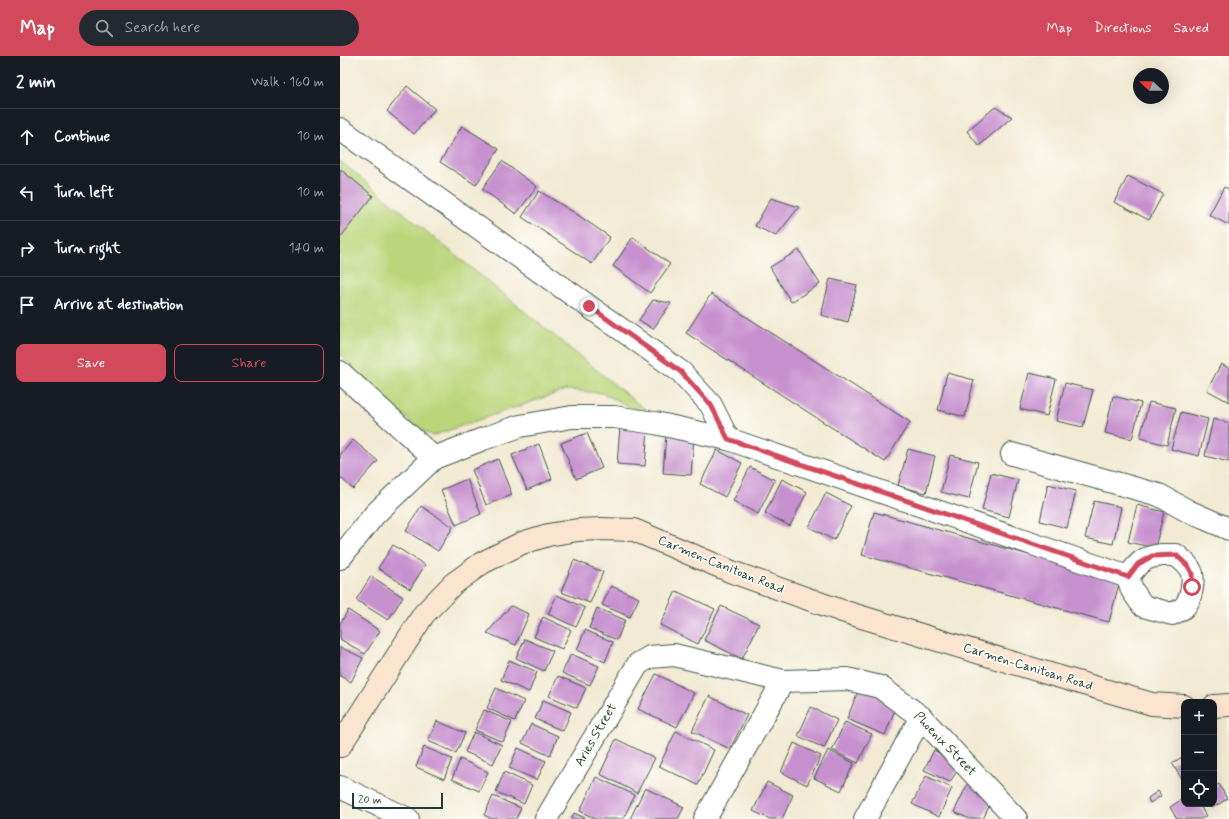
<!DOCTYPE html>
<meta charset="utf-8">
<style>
body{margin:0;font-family:Mynerve,sans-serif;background:#242831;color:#f1f3f6}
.controls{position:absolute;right:12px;bottom:12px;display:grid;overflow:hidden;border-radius:8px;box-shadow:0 4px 16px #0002}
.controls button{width:36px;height:36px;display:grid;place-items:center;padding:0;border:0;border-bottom:1px solid #363941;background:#171b24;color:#f1f3f6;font:20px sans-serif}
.compass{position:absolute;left:793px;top:12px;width:36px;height:36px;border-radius:50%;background:#171b24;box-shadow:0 4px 16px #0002;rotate:292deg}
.scale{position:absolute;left:12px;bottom:10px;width:91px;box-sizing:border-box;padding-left:4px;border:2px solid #1f3d34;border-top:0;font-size:11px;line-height:14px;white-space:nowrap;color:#1f3d34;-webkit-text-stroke:3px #fdfcf7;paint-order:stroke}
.stop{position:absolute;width:12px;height:12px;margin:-9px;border:3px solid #d1495b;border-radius:50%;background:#fff}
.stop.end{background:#d1495b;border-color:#fff;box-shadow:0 1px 4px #0008}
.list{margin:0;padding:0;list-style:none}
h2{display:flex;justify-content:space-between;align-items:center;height:52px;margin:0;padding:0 16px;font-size:17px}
h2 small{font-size:13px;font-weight:400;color:#9ea1a6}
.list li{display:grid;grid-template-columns:26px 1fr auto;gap:12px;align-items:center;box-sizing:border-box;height:56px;padding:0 16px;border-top:1px solid #363941}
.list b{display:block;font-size:15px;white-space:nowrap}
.list em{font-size:13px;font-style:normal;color:#9ea1a6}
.actions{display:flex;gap:8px;padding:12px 16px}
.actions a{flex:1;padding:9px 0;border:1px solid #d1495b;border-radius:8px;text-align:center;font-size:14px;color:#d1495b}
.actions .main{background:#d1495b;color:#fff}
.icon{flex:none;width:22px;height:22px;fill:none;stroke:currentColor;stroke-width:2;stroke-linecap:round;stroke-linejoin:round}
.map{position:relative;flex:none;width:889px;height:763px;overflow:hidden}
header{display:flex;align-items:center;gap:24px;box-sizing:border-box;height:56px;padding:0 20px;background:#d1495b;color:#fff}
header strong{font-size:19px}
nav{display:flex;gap:22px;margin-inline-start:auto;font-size:14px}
.search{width:280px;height:36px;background:#242831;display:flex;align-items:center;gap:10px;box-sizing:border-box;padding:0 14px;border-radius:22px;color:#9ea1a6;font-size:15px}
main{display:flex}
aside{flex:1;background:#171b24}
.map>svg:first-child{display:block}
.green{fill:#bcd57a;stroke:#6e8957}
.building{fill:#c790cf}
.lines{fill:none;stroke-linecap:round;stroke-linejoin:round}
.minor-casing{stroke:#3f574c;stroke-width:24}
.secondary-casing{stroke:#3f574c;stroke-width:24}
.minor{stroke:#fff;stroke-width:22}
.secondary{stroke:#fce5cf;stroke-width:22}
.route{stroke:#d1495b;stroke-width:5}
.labels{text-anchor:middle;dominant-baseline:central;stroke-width:3.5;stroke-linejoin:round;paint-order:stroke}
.street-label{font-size:13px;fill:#1f3d34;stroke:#fdfcf7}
</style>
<header>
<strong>Map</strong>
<div class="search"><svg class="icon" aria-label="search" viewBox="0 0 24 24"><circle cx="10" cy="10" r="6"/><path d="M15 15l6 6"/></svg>Search here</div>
<nav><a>Map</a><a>Directions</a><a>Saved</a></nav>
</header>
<main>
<aside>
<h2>2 min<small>Walk · 160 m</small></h2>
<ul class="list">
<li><svg class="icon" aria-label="ahead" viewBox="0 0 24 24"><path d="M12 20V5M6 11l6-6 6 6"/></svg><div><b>Continue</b></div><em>10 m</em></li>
<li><svg class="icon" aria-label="left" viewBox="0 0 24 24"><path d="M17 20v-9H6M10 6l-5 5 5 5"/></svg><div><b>Turn left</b></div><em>10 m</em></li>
<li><svg class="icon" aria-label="right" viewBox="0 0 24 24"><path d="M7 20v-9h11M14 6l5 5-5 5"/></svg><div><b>Turn right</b></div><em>140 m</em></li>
<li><svg class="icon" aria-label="arrive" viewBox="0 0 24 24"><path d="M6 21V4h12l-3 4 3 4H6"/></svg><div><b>Arrive at destination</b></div></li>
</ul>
<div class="actions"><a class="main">Save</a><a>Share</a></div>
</aside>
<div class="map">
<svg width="889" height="763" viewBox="0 0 889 763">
<rect width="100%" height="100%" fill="#fdfcf7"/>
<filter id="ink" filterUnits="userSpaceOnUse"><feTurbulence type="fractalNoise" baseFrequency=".025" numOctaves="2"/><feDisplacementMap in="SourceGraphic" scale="8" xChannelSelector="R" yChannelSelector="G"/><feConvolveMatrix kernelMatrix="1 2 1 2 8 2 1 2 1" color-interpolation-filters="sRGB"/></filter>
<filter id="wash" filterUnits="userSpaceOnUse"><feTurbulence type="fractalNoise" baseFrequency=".012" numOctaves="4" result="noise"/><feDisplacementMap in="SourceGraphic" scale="16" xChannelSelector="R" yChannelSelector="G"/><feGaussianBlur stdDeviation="0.9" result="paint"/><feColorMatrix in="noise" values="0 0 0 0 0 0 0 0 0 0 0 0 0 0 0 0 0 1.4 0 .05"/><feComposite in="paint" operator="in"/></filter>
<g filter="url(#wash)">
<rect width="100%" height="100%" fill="#f2ead2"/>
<path class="green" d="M 0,105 L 319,365 L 262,337 L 226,334 L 92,380 L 75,370 L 0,299 Z"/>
<g id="blocks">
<g class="building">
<path d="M 67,30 L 95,53 L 74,78 L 47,55 Z"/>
<path d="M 655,51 L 672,61 L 639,90 L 627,75 Z"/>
<path d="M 122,70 L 159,93 L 136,129 L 100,106 Z"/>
<path d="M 162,105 L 197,131 L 176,158 L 142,133 Z"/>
<path d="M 0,113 L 33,140 L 0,182 Z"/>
<path d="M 788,120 L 823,138 L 809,164 L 774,146 Z"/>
<path d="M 884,131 L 889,133 L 889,169 L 869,159 Z"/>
<path d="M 199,135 L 235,157 L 270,181 L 252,208 L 182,161 Z"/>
<path d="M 431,142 L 459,151 L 436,180 L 415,170 Z"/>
<path d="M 293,181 L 330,208 L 310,237 L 273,210 Z"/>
<path d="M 459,194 L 480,228 L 451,246 L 430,211 Z"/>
<path d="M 490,223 L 517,229 L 508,266 L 481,259 Z"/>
<path d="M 371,238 L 570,366 L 545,406 L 346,277 Z"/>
<path d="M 313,244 L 331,247 L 313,273 L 299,264 Z"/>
<path d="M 881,308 L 889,312 L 889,346 L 867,334 Z"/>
<path d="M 607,317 L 634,324 L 625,361 L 598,354 Z"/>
<path d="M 689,317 L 716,323 L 707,360 L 680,353 Z"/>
<path d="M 725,327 L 753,334 L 743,371 L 716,365 Z"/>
<path d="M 773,340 L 801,347 L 792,383 L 765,377 Z"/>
<path d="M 809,346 L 836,352 L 827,389 L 800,382 Z"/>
<path d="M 841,356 L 868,363 L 859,400 L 831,393 Z"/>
<path d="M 873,363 L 889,367 L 889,406 L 865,400 Z"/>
<path d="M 280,370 L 308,372 L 305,410 L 277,408 Z"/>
<path d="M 247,377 L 262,412 L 236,423 L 221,387 Z"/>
<path d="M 326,379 L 354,381 L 351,419 L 323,417 Z"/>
<path d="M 13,384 L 38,405 L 13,433 L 0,421 L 0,399 Z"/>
<path d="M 199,388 L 212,423 L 187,434 L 172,399 Z"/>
<path d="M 568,393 L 595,400 L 586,437 L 558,430 Z"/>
<path d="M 377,394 L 402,407 L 385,441 L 360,428 Z"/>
<path d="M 610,399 L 638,406 L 629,443 L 601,436 Z"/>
<path d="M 158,403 L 172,439 L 146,449 L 132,414 Z"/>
<path d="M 410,411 L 435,424 L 418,458 L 393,445 Z"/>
<path d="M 651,417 L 678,424 L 669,461 L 642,454 Z"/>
<path d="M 127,423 L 141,458 L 116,469 L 101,434 Z"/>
<path d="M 442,423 L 467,436 L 450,470 L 425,457 Z"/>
<path d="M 708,428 L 736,435 L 727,472 L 700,465 Z"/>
<path d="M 486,437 L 511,450 L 494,484 L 469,471 Z"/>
<path d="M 754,445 L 781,451 L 773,488 L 745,482 Z"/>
<path d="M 797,449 L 824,456 L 815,492 L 788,486 Z"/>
<path d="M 81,450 L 113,471 L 98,495 L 66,475 Z"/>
<path d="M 534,456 L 780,524 L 769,566 L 522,499 Z"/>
<path d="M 53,489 L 85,509 L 70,533 L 38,512 Z"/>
<path d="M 234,504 L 263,516 L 250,547 L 221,536 Z"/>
<path d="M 31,520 L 63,541 L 48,564 L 16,544 Z"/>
<path d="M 271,530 L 299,542 L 290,561 L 262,549 Z"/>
<path d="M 336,535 L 375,553 L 358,588 L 320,569 Z"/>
<path d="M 217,539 L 245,552 L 236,571 L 208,558 Z"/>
<path d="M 171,550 L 189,558 L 176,589 L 147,577 Z"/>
<path d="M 381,550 L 419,568 L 402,603 L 364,584 Z"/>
<path d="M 257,552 L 285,564 L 277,584 L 249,572 Z"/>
<path d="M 8,554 L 40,575 L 25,598 L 0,583 L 0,568 Z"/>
<path d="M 203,561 L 231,574 L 222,593 L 194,581 Z"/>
<path d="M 245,574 L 273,586 L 265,606 L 237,594 Z"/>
<path d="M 185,583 L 213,595 L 204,615 L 176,602 Z"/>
<path d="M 0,591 L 23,602 L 11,626 L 0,620 Z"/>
<path d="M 231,598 L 259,610 L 250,629 L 222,617 Z"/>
<path d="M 169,604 L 197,616 L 189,636 L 161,624 Z"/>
<path d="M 316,618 L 354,637 L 337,671 L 298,653 Z"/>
<path d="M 218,620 L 246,632 L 237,652 L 209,640 Z"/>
<path d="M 520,630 L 558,646 L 545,679 L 507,663 Z"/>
<path d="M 156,632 L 184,645 L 175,665 L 147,652 Z"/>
<path d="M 369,640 L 407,659 L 390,693 L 352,675 Z"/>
<path d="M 203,644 L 231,656 L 223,675 L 195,663 Z"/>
<path d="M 471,651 L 497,664 L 484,692 L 458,680 Z"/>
<path d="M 144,654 L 172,666 L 163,686 L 135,674 Z"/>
<path d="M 97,665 L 125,677 L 116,697 L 88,685 Z"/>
<path d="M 505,666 L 532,678 L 518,707 L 492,694 Z"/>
<path d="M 191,668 L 218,680 L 210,700 L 182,687 Z"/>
<path d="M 336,675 L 374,694 L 358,729 L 319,710 Z"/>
<path d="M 134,676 L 162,689 L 153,708 L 125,696 Z"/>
<path d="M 276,683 L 315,702 L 297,737 L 260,718 Z"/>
<path d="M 454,687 L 481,700 L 467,729 L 441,716 Z"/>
<path d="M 84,691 L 112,703 L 104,723 L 76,711 Z"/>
<path d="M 178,692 L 206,705 L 197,724 L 169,712 Z"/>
<path d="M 488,694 L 514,707 L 501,735 L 474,722 Z"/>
<path d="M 594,694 L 620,710 L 610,726 L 584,714 Z"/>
<path d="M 844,700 L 844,727 L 832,707 Z"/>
<path d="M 120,703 L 148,716 L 139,735 L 112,723 Z"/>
<path d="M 164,716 L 192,729 L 184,748 L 156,736 Z"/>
<path d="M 586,720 L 612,732 L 599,761 L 572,748 Z"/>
<path d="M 256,721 L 295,739 L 283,763 L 255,763 L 240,755 Z"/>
<path d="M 427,726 L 453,739 L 442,763 L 430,763 L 413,755 Z"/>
<path d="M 628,727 L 652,744 L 643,763 L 630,763 L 614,756 Z"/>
<path d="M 879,728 L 887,743 L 872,752 L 870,748 L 874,748 L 874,731 Z"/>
<path d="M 305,732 L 344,751 L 338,763 L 290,763 Z"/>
<path d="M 818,735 L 821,740 L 810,747 L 808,742 Z"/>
<path d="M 153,740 L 181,752 L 176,763 L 152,763 L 144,759 Z"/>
<path d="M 844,742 L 844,748 L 859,748 L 866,760 L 861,763 L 837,763 L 830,751 Z"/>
<path d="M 234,757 L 247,763 L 231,763 Z"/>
</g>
</g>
</g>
<g filter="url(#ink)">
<use href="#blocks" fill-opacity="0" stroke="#3f574c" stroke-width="1"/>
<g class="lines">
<defs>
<g id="minor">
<path d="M 0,73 L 341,316 L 371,349 L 388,383"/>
<path d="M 0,316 L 94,402"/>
<path d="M 672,398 L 819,439 L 848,455 L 889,473"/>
<path d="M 822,499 L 836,499 C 842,504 848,508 851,515 C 855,523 851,543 845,550 C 842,554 836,556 832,558 L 803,550 L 792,534 L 788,521 C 799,506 803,501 822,499 Z"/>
<path d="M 0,502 L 35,458 L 94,402 L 143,383 L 180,370 L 232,361 L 274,361 L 315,367 L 388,383 L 788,521"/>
<path d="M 0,731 L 68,763"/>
<path d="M 206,763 L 298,608 L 310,601 L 334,599 L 443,625 L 507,623 L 540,631 L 581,661 L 676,763"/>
<path d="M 365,763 L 443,625"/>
<path d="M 525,763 L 581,661"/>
</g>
<g id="secondary">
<path d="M 874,650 L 889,649"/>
<path d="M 0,690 L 84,558 L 113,528 L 142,507 L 182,487 L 208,479 L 238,474 L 261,473 L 294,474 L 392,516 L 502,555 L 713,619 L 812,648 L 844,650"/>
</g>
</defs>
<use href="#minor" class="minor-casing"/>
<use href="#secondary" class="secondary-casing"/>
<use href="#minor" class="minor"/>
<use href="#secondary" class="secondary"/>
</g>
</g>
<g class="lines" filter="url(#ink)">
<path class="route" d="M 249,250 L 341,316 L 371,349 L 388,383 L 788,521 L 798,508 L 812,500 L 836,499 L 848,510 L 852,517 L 852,531"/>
</g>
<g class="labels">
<g class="street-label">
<text transform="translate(381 509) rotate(22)">Carmen-Canitoan Road</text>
<text transform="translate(688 611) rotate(17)">Carmen-Canitoan Road</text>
<text transform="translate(256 679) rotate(-60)">Aries Street</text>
<text transform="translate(605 688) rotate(46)">Phoenix Street</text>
</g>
</g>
</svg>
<div class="controls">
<button>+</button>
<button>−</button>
<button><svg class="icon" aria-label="locate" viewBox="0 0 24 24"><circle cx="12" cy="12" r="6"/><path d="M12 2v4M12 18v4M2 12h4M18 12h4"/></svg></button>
</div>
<svg class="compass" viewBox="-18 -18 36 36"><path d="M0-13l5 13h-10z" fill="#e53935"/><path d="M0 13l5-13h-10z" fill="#9ea1a6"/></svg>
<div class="scale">20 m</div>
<div class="stop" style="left:852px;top:531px"></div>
<div class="stop end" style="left:249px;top:250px"></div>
</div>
</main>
